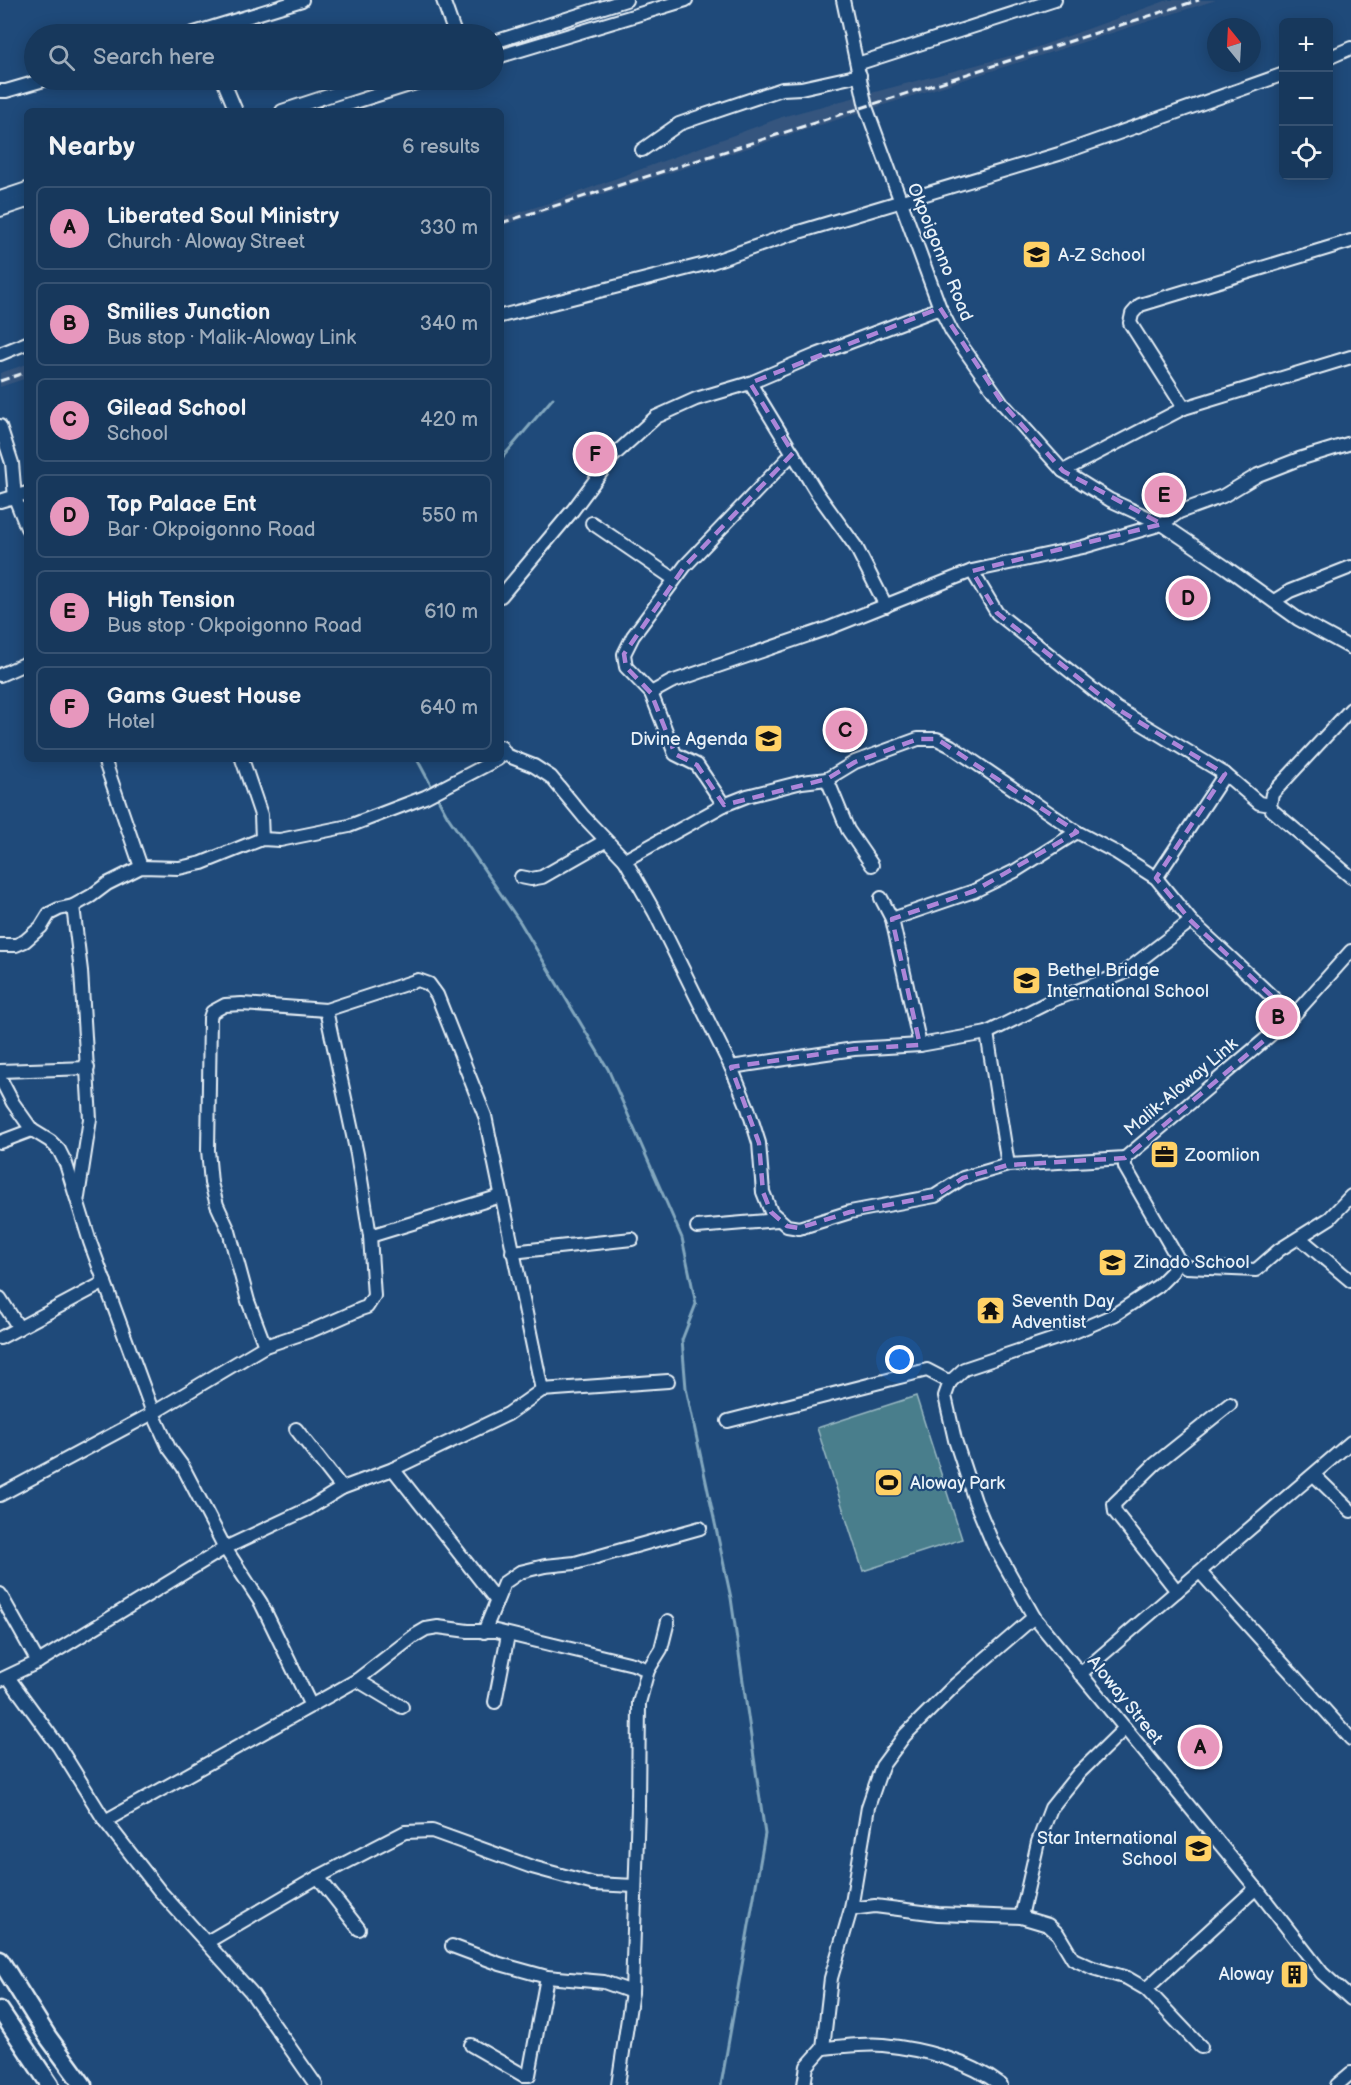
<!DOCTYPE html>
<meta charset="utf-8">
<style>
body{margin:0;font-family:"Balsamiq Sans",sans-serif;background:#203f62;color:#f1f3f6}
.controls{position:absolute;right:18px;top:18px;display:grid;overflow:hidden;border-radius:9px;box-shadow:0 3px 15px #0003}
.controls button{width:54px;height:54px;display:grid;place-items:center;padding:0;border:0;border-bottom:2px solid #365272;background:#17385c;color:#f1f3f6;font:30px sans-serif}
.compass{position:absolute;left:1207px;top:18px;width:54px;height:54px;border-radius:50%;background:#17385c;box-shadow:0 3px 15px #0003;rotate:342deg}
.you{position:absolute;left:900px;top:1360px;width:21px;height:21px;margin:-15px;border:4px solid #fff;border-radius:50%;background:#1a73e8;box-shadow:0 0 0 9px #1a73e833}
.badge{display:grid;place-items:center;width:39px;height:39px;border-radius:50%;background:#e797bd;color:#111;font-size:20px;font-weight:700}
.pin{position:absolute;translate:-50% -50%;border:3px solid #fff;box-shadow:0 2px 6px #0006}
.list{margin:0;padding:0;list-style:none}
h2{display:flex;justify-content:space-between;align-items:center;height:78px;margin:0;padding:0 24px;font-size:26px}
h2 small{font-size:20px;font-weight:400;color:#9eacbb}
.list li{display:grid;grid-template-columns:39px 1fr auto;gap:18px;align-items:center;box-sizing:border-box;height:84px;margin:0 12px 12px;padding:0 12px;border:2px solid #365272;border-radius:9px}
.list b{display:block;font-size:22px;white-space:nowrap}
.list p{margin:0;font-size:20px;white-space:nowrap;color:#9eacbb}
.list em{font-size:20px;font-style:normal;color:#9eacbb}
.icon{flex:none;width:33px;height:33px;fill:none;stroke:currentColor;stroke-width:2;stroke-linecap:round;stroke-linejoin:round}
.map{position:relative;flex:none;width:1351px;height:2085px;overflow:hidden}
.search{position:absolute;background:#17385c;box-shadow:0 3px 15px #0003;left:24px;top:24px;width:480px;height:66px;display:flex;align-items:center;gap:15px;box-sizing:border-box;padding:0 21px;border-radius:33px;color:#9eacbb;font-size:22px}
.panel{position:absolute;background:#17385c;box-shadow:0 3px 15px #0003;left:24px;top:108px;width:480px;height:654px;border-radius:9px}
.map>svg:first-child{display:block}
.built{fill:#35557e}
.green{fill:#4a7e8c;stroke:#99b8c2;stroke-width:1.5}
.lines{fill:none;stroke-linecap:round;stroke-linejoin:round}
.stream{stroke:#82a7be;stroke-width:3}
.street-casing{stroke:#e8f1f8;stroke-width:16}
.secondary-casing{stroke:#e8f1f8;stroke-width:21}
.street{stroke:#1f4a7a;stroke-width:12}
.secondary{stroke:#1f4a7a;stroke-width:16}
.rail{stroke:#e8f1f8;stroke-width:3;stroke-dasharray:9 4.5;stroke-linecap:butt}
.marked{fill:none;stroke:#ac85d9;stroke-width:4.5;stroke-dasharray:12 8;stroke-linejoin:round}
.labels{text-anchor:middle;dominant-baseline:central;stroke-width:4.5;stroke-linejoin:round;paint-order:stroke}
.street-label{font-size:18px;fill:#e8f1f8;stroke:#1f4a7a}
.poi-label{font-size:18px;fill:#e8f1f8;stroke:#1f4a7a;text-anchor:start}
</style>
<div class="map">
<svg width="1351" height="2085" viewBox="0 0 1351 2085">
<rect width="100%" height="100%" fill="#1f4a7a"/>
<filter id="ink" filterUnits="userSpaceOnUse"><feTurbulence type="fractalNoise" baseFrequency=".0167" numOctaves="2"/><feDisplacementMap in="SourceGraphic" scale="12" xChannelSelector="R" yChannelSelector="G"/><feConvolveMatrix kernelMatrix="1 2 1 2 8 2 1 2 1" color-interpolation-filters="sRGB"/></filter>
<g filter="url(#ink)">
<g class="built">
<path d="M 1168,0 L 1216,0 L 501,226 L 501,218 L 552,202 L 785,116 L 1021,53 Z"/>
<path d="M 27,364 L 27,378 L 0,387 L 0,373 Z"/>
</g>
<path class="green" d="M 916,1396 L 962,1539 L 863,1571 L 817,1428 Z"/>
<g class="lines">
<g class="stream">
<path d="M 501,459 L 553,398"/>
<path d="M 417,759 L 433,789"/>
<path d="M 436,795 L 448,817 L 520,922 L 608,1069 L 682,1238 L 696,1304 L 682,1340 L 686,1388 L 731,1598 L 765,1834 L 721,2085"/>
</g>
<defs>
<g id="street">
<path d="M 443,0 L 455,34"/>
<path d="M 843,0 L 866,107 L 940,308 L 952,332 L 1003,404 L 1063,471 L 1110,500 L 1162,524 L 1227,568 L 1298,619 L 1351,648"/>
<path d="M 191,34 L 302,0"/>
<path d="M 494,42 L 626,0"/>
<path d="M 494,58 L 686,0"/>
<path d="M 1328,58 L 1351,48"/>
<path d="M 857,64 L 1055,0"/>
<path d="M 223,80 L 236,111"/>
<path d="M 0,91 L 6,91 L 44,80"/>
<path d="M 282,111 L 377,80"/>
<path d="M 326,111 L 425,80"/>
<path d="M 642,150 L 679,124 L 696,118 L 782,89 L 801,88 L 860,75"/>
<path d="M 0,198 L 27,189"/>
<path d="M 0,210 L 27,201"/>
<path d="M 1351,241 L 1140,305 L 1132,314 L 1130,323 L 1184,408 L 1351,357"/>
<path d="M 501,316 L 709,263 L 792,234 L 1059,154 L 1284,74"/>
<path d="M 0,354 L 27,343"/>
<path d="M 750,383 L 817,493 L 856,547 L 886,606"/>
<path d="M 0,426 L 12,463 L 15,498 L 27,528"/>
<path d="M 1063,471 L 1184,408"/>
<path d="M 0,501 L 27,493"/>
<path d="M 592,523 L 674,579"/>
<path d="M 972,571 L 997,613 L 1116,708 L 1225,774 L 1259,803 L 1270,805"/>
<path d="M 501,596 L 573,510 L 614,455 L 656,417 L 696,399 L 750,383 L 816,355 L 940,308"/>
<path d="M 1274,601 L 1290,591 L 1351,567"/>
<path d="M 0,675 L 27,663"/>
<path d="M 651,693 L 671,682 L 829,628 L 972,571 L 1083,547 L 1162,524 L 1179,512 L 1223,496 L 1258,475 L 1299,459 L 1351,443"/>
<path d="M 1351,709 L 1272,794 L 1270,805 L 1272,810 L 1351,877"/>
<path d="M 501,747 L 506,755 L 534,766 L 551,777 L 584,817 L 625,860 L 655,913 L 731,1067 L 748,1108 L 759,1143 L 763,1192 L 771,1212 L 787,1226 L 799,1228 L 850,1212 L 935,1196 L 963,1178 L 1008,1165 L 1125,1158"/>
<path d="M 104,759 L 141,867"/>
<path d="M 242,759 L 261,815 L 262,839"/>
<path d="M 827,779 L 848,830 L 872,865"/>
<path d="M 724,805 L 697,765 L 675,754 L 651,693 L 626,667 L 624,654 L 633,636 L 685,566 L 793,453"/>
<path d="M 625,860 L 724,805 L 747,796 L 802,782 L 827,779 L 855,762 L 918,739 L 937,739 L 951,746 L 1077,832 L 1117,853 L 1156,878 L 1191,921 L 1293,1016"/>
<path d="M 521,877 L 531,879 L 542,877 L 605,841"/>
<path d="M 1156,878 L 1225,774"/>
<path d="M 881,898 L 892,919 L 920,1045"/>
<path d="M 73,906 L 81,971 L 90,1119 L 78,1197"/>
<path d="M 892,919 L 974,891 L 1015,871 L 1077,832"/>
<path d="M 0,945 L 16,945 L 25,941 L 41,927 L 49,914 L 59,909 L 73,906 L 91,896 L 107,884 L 141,867 L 179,868 L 202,863 L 262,839 L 280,840 L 349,826 L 425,797 L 498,759"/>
<path d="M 987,1033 L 1008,1165"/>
<path d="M 731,1067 L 854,1049 L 920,1045 L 987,1033 L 1053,1000 L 1122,974 L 1191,921"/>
<path d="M 0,1071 L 88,1068"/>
<path d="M 0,1078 L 13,1103 L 32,1130 L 50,1141 L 59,1150 L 66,1164 L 90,1242 L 153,1413 L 169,1448 L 183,1467 L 225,1548 L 261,1603 L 311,1706"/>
<path d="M 0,1142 L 32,1130"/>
<path d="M 1125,1158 L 1293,1016 L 1351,951"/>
<path d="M 697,1227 L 778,1220"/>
<path d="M 370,1236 L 501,1196"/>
<path d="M 1300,1238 L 1351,1281"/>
<path d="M 512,1252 L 632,1239"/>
<path d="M 1178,1259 L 1186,1267 L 1256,1270 L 1279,1250 L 1330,1218 L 1351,1196"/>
<path d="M 0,1298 L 19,1328"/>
<path d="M 0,1338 L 105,1282"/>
<path d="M 265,1346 L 248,1301 L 229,1231 L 217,1205 L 211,1183 L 208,1150 L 210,1018 L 212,1012 L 225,1005 L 242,1004 L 326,1010 L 418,980 L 429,984 L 437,995 L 485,1116 L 542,1390"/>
<path d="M 950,1382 L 945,1396 L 955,1440 L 975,1501 L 993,1544 L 1034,1617 L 1256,1888 L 1322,1973 L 1351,1999"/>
<path d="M 950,1382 L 964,1369 L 1072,1333 L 1114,1315 L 1158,1286 L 1172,1272 L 1178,1259 L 1125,1167 L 1125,1158"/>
<path d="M 728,1421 L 927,1370 L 950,1382"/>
<path d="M 296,1429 L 342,1488"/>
<path d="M 393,1469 L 496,1600"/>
<path d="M 1314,1475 L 1351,1511"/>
<path d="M 0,1495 L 153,1413 L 265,1346 L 313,1330 L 361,1309 L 367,1307 L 374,1296 L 370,1236 L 357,1154 L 326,1010"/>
<path d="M 1200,1572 L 1351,1739"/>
<path d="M 1177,1591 L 1115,1512 L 1114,1504 L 1155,1464 L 1230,1404"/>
<path d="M 0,1594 L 38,1662"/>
<path d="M 484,1632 L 504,1583 L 520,1572 L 545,1566 L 575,1563 L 700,1528"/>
<path d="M 648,1670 L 661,1649 L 668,1621"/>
<path d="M 1080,1674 L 1351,1442"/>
<path d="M 8,1677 L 59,1747 L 105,1821 L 159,1890 L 251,1992 L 316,2085"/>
<path d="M 0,1680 L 38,1662 L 225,1548 L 308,1509 L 342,1488 L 393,1469 L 508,1414 L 542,1390 L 668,1381"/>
<path d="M 357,1680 L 402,1707"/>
<path d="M 495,1702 L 508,1635"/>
<path d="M 105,1821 L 357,1680 L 414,1636 L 426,1629 L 438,1627 L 468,1631 L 496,1631 L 633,1664 L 648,1670 L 639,1703 L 638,1806 L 632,1992 L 618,2085"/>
<path d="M 318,1877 L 359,1929"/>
<path d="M 851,1909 L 875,1906 L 938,1914 L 1021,1917 L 1048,1925 L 1058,1934 L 1073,1959 L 1093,1968 L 1127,1978 L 1146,1989 L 1201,2047"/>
<path d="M 1021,1917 L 1038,1842 L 1051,1808 L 1079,1773 L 1125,1728"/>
<path d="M 207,1942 L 318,1877 L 405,1832 L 432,1831 L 532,1867 L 594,1884 L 635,1886"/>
<path d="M 452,1946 L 500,1964 L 547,1977 L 604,1982 L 632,1992"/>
<path d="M 1146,1989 L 1256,1888"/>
<path d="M 471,2045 L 523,2075 L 529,2075 L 547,1977"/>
<path d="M 823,2048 C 842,2047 864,2043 883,2045 C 923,2049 969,2061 1001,2085"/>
<path d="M 804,2085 L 807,2066 L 823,2048 L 831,1978 L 851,1909 L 868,1807 L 882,1766 L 905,1735 L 956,1684 L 1034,1617"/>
<path d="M 1337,2085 L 1351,2073"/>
</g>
<g id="secondary">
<path d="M 0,1960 L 48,2037 L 83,2085"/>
<path d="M 0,2010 L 50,2085"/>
</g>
</defs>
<use href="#street" class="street-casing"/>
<use href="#secondary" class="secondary-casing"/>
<use href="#street" class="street"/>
<use href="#secondary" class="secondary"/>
<g class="rail">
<path d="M 501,223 L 1199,0"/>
<path d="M 0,381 L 27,372"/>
</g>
</g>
</g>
<path class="marked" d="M 940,308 L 1003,404 L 1063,471 L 1162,524 L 972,571 L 997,613 L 1116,708 L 1225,774 L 1156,878 L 1191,921 L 1293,1016 L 1125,1158 L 1008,1165 L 963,1178 L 935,1196 L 850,1212 L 799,1228 L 787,1226 L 771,1212 L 763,1192 L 759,1143 L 731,1067 L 854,1049 L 920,1045 L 892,919 L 974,891 L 1077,832 L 937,739 L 918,739 L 855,762 L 827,779 L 724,805 L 697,765 L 675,754 L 651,693 L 626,667 L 624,654 L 685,566 L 793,453 L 750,383 Z"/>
<defs>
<symbol id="school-square" viewBox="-11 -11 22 22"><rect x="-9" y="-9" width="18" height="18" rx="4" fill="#ffd166" stroke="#1f4a7a"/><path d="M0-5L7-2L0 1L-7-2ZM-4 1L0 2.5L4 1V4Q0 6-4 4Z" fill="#111"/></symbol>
<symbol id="office-square" viewBox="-11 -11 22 22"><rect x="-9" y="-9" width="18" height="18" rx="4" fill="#ffd166" stroke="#1f4a7a"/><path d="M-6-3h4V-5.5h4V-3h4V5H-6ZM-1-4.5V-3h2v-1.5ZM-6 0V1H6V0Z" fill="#111"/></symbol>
<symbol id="temple-square" viewBox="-11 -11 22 22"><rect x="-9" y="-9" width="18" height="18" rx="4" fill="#ffd166" stroke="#1f4a7a"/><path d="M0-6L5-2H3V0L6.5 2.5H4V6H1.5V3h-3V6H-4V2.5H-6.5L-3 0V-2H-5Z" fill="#111"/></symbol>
<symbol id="stadium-square" viewBox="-11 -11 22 22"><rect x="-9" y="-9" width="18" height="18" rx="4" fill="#ffd166" stroke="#1f4a7a"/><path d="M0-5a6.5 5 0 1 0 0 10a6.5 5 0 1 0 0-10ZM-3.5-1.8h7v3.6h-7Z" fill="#111"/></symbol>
<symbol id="building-square" viewBox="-11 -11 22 22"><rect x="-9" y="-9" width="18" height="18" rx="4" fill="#ffd166" stroke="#1f4a7a"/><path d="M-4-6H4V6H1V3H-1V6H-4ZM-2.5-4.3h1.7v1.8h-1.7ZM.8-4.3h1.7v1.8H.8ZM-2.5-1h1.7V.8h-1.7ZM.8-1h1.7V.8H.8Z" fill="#111"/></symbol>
</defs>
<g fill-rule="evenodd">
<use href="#school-square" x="1020" y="238" width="33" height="33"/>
<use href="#school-square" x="752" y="722" width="33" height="33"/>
<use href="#school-square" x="1010" y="964" width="33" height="33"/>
<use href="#office-square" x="1148" y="1138" width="33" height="33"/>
<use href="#school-square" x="1096" y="1246" width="33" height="33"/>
<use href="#temple-square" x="974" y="1294" width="33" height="33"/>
<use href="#stadium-square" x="872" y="1466" width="33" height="33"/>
<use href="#school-square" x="1182" y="1832" width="33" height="33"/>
<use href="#building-square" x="1278" y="1958" width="33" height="33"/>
</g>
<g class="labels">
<g class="street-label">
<text transform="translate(940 252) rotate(68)">Okpoigonno Road</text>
<text transform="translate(1181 1087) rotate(-40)">Malik-Aloway Link</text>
<text transform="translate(1125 1700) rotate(51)">Aloway Street</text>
</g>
<g class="poi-label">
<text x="1058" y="255">A-Z School</text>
<text x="748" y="739" text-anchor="end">Divine Agenda</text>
<text x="1047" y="970">Bethel Bridge<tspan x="1047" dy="21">International School</tspan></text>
<text x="1185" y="1155">Zoomlion</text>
<text x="1134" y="1262">Zinado School</text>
<text x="1012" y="1301">Seventh Day<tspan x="1012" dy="21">Adventist</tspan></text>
<text x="910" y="1483">Aloway Park</text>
<text x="1177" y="1838" text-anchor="end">Star International<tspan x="1177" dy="21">School</tspan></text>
<text x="1274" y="1974" text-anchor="end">Aloway</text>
</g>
</g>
</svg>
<div class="controls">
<button>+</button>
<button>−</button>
<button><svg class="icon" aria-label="locate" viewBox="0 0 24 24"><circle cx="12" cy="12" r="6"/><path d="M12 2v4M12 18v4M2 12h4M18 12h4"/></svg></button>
</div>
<svg class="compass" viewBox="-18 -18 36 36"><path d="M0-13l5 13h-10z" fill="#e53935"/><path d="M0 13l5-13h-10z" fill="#9eacbb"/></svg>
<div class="you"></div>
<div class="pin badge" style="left:1200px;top:1747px">A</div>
<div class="pin badge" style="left:1278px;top:1017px">B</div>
<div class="pin badge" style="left:845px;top:730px">C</div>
<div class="pin badge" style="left:1188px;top:598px">D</div>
<div class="pin badge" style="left:1164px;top:495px">E</div>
<div class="pin badge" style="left:595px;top:454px">F</div>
<div class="search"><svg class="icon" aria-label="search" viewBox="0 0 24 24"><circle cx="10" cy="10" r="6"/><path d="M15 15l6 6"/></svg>Search here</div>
<section class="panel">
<h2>Nearby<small>6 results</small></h2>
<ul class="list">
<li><span class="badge">A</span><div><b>Liberated Soul Ministry</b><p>Church · Aloway Street</p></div><em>330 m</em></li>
<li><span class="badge">B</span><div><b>Smilies Junction</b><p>Bus stop · Malik-Aloway Link</p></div><em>340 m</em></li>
<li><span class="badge">C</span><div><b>Gilead School</b><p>School</p></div><em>420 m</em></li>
<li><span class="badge">D</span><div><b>Top Palace Ent</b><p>Bar · Okpoigonno Road</p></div><em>550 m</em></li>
<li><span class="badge">E</span><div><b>High Tension</b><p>Bus stop · Okpoigonno Road</p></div><em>610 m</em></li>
<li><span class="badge">F</span><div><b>Gams Guest House</b><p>Hotel</p></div><em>640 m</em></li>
</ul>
</section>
</div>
